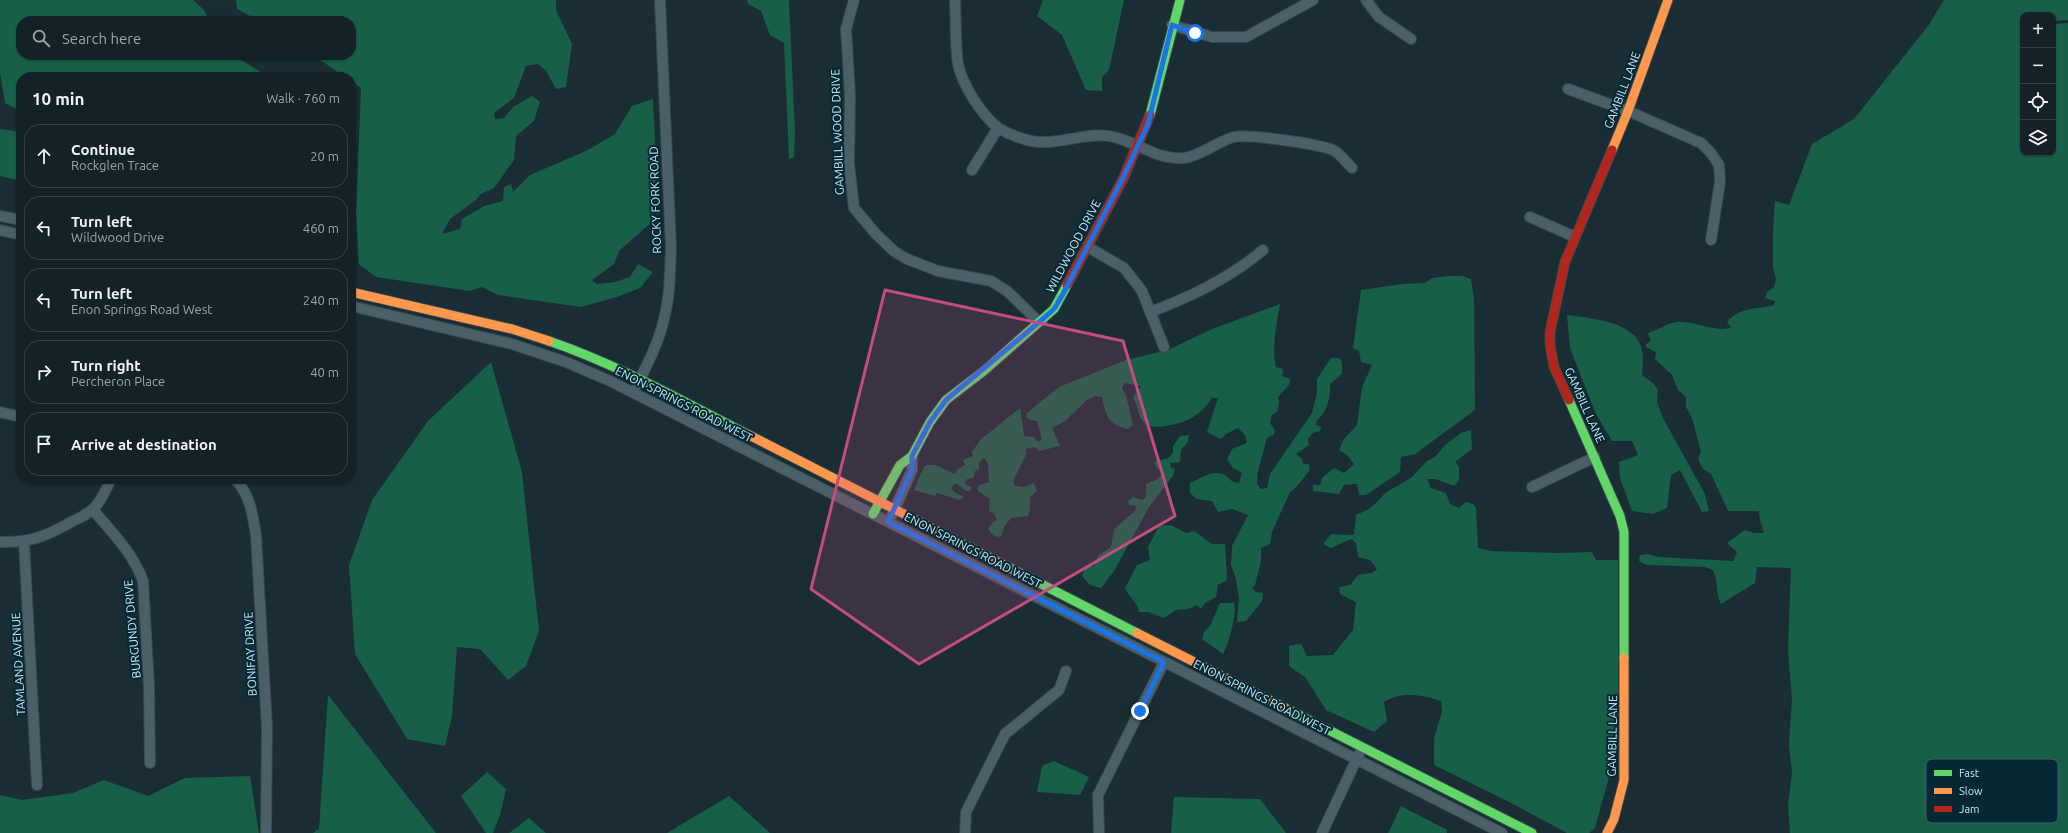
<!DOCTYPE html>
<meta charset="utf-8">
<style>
body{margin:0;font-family:Ubuntu,sans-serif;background:#212f33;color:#f1f3f6}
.controls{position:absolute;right:12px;top:12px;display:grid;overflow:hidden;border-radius:8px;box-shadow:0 1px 3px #0004}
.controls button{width:36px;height:36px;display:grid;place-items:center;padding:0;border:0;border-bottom:1px solid #333f44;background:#142227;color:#f1f3f6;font:20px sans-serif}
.stop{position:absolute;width:12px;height:12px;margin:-9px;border:3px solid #1a73e8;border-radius:50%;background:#fff}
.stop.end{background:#1a73e8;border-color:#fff;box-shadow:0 1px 4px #0008}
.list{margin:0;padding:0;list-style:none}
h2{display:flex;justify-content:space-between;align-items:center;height:52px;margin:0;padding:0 16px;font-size:17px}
h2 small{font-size:13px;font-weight:400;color:#9da4a7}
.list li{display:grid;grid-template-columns:26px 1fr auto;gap:12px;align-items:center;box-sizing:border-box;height:64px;margin:0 8px 8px;padding:0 8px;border:1px solid #333f44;border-radius:16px}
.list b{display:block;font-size:15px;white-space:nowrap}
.list p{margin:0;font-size:13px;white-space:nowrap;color:#9da4a7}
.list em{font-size:13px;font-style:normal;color:#9da4a7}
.icon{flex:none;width:22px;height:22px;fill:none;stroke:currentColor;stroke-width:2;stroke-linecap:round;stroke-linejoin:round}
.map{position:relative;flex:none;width:2068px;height:833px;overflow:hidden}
.search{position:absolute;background:#142227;box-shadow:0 1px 3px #0004;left:16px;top:16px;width:340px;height:44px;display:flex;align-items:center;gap:10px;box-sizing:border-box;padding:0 14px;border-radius:16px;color:#9da4a7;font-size:15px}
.panel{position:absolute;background:#142227;box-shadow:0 1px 3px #0004;left:16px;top:72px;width:340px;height:412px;border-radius:16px}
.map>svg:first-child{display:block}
.green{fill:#175f47;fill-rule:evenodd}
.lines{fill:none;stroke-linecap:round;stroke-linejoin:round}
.street-casing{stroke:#37484d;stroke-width:12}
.fast-casing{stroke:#37484d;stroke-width:11}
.slow-casing{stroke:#37484d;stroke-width:11}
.jam-casing{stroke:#37484d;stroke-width:11}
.street{stroke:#4a6068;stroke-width:10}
.fast{stroke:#63d668;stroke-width:9}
.slow{stroke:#ff974d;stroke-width:9}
.jam{stroke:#b3261e;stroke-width:9}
.route{stroke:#1a73e8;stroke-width:5}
.marked{fill:#c34c81;fill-opacity:0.2;stroke:#c34c81;stroke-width:3;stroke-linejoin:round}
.labels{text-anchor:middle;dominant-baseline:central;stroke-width:4;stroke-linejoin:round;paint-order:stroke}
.street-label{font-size:12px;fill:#c6e6f2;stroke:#042834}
.key{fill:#042834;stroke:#3e616d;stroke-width:1}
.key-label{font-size:11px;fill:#c6e6f2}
</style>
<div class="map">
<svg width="2068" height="833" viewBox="0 0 2068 833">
<rect width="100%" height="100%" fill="#1a2d34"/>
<g class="green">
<path d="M 0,0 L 193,0 L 204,10 L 210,21 L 21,21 L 21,55 L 233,55 L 269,77 L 21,77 L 21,111 L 5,103 L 0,72 Z"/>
<path d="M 236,0 L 556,0 L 556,10 L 572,44 L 566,87 L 556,89 L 546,71 L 538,64 L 526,66 L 514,98 L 494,113 L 495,119 L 504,118 L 513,107 L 532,96 L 540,102 L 534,121 L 516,136 L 514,160 L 494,188 L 481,194 L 476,200 L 450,219 L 442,234 L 460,229 L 462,219 L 484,206 L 503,201 L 504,187 L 511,184 L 513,192 L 530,175 L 586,151 L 615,134 L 632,106 L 653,99 L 656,167 L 654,220 L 619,251 L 614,264 L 592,280 L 597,284 L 615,282 L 630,277 L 638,264 L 653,272 L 640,288 L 617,297 L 581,307 L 498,295 L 482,287 L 470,291 L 376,277 L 359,264 L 356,215 L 361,88 L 351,81 L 351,77 L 345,77 L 313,55 L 351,55 L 351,21 L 259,21 L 237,9 Z"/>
<path d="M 747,0 L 789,0 L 795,132 L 794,157 L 789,159 L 784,43 L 770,35 L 761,11 L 748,4 Z"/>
<path d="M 1043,0 L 1124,0 L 1109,70 L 1102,77 L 1102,91 L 1086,90 L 1062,35 L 1037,16 Z"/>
<path d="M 1944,0 L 2068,0 L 2068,20 L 2054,21 L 2054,24 L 2068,23 L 2068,833 L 1790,833 L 1788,805 L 1792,773 L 1789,743 L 1792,701 L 1788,649 L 1791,568 L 1757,567 L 1755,583 L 1721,604 C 1715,592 1719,583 1713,570 L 1705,567 L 1647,565 L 1639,561 L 1640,555 L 1648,554 L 1658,557 L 1733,561 L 1737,552 L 1727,543 L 1745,530 L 1754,533 L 1764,533 L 1760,521 L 1759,511 L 1728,511 L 1711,474 L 1702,468 L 1698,458 L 1701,452 L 1692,418 L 1686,407 L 1686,397 L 1678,390 L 1672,375 L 1655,359 L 1656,352 L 1646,347 L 1646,344 L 1651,341 L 1648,334 L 1650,332 C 1658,330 1668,323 1676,322 C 1691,320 1720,334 1731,327 L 1727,322 C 1740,306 1757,310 1774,305 L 1775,301 L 1765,298 L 1767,292 L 1774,287 L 1776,279 L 1773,267 L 1773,232 L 1775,201 L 1789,205 L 1812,144 L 1854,119 L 1928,26 ZM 2023,15 L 2053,15 L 2053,153 L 2023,153 Z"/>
<path d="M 0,129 L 21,132 L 21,181 L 0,176 Z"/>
<path d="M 1449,276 L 1462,276 L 1471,279 L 1474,299 L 1475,410 L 1415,454 L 1401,457 L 1400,472 L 1366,495 L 1359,495 L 1357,484 L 1344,485 L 1339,494 L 1313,491 L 1313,485 L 1320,485 L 1322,478 L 1334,468 L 1344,473 L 1354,464 L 1347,455 L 1339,450 L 1344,439 L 1357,425 L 1362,387 L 1372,365 L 1361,362 L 1359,351 L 1353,348 L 1361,290 L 1403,284 L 1425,283 L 1432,278 Z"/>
<path d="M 1280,304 C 1277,324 1271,346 1276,367 L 1283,369 L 1282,376 L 1290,379 L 1289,385 L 1278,397 L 1279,403 L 1277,412 L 1272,415 L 1270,423 L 1275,430 L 1274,435 L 1267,438 L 1258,471 L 1257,484 L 1261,489 L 1267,488 L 1270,474 L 1312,413 L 1317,393 L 1317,379 L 1331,358 L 1339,358 L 1342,362 L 1342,374 L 1330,384 C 1331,397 1327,412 1317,420 L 1316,425 L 1321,427 L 1320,431 L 1313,433 L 1308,439 L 1309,445 L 1296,454 L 1302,459 L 1303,464 L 1309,464 L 1310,470 C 1304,477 1297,488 1290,492 L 1272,532 L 1270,544 L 1261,548 L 1261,562 L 1255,585 L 1252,588 L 1256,592 L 1263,593 L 1262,601 L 1246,621 L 1237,622 L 1239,599 L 1236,579 L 1231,565 L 1232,546 L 1248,515 L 1232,509 L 1218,512 L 1212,501 L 1197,499 L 1190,493 L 1190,483 C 1201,478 1215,468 1226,476 C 1231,480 1231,482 1239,483 L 1242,473 L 1233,468 L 1227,459 L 1232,449 L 1247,443 L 1245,435 L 1238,428 L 1226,434 L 1221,439 L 1207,432 L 1218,398 L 1212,398 C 1207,406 1201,412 1193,417 C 1185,423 1153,431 1146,424 C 1136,416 1139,406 1133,398 L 1141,386 L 1124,383 L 1122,389 L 1126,395 L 1133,425 L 1128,429 C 1108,424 1106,417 1102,397 L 1095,396 L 1087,400 L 1065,421 L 1052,428 L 1060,446 L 1039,451 L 1034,447 L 1026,449 L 1026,455 L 1013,481 L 1015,486 L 1024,487 L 1034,483 L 1037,491 L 1030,497 L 1030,509 L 1028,516 L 1011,518 L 1004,527 L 1001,537 L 994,536 L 988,529 L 992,523 L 997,520 L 994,513 L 989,511 L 990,499 L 977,490 L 979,485 L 989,482 L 988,464 L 984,458 L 979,463 L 979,469 L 975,471 L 974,478 L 967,479 L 965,483 L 968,486 L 971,486 L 971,491 L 966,491 L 957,484 L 953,485 L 952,489 L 954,492 L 964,497 L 960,500 L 937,493 L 935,496 L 914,490 C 918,482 920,472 926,465 L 936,465 L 954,474 L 959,468 L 965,465 L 963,460 L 973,456 L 972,452 L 980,440 L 1020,408 L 1024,436 L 1034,437 L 1038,442 L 1042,439 L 1037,421 L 1030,420 L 1026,417 L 1027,413 L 1059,387 L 1126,360 L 1168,350 L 1212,329 Z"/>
<path d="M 1567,315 C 1588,318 1631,321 1640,344 C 1644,354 1643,365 1642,375 L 1654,384 L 1658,390 L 1657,403 L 1664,420 L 1705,494 L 1709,511 L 1702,512 L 1680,470 L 1671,475 L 1667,508 L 1653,514 L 1632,511 L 1620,478 L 1619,462 L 1638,455 L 1632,441 L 1612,441 L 1596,414 L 1570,348 Z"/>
<path d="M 491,362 L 522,472 L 539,631 L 526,666 L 508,680 L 480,649 L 457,647 L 452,716 L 445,746 L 407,739 L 355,654 L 349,565 L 372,500 L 428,421 Z"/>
<path d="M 1471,430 L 1472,449 L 1455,462 L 1459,467 L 1459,480 L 1454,486 L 1435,479 L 1427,479 L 1431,488 L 1446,493 L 1450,504 L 1459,508 L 1466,502 L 1473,504 L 1476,508 L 1478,548 L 1491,551 L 1559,553 L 1592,552 L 1596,560 L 1618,560 L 1618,702 L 1609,777 L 1595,828 L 1589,833 L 1567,833 L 1509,802 L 1434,765 L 1434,738 L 1442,712 L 1441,701 C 1423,695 1401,691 1384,702 L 1387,721 L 1374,732 L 1326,710 L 1305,677 L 1289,666 L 1289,646 L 1301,644 L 1307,656 L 1333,655 L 1353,630 L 1356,602 L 1340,594 L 1339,587 L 1350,585 L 1358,575 L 1372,573 L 1377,569 L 1370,560 L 1358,557 L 1356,543 L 1351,539 L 1331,548 L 1323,544 L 1331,534 L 1354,535 L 1356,515 L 1369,509 L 1378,501 L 1385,493 L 1411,478 L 1427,461 L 1435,457 L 1445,445 L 1461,433 Z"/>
<path d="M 1189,435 L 1188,442 L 1181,450 L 1180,462 L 1170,463 L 1171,468 L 1175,469 L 1173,476 L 1149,507 L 1114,571 L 1101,588 L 1090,585 L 1082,576 L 1085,568 L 1094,566 L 1098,556 L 1111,547 L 1114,529 L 1134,512 L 1137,506 L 1129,505 L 1128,501 L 1133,497 L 1142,500 L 1146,497 L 1146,484 L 1158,479 L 1164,472 L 1157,468 L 1154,462 L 1168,458 L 1173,453 L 1173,446 L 1180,436 Z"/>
<path d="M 1171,525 L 1186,533 L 1194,531 L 1212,544 L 1225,544 L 1227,580 L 1218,585 L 1216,597 L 1205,603 L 1201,609 L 1197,605 L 1188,609 L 1176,610 L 1164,618 L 1148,612 L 1139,612 C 1138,603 1129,597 1125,588 L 1137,565 L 1150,560 L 1148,547 L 1159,526 Z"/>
<path d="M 1220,603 L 1234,603 C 1237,615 1229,643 1223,654 L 1202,639 L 1204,632 L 1210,626 Z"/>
<path d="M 328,695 L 436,833 L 313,833 L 319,829 Z"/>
<path d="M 1054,761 L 1089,777 L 1080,795 L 1037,792 L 1042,766 Z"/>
<path d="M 487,772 L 506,789 L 500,815 L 493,833 L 486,833 L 461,796 Z"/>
<path d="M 250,776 L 259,833 L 0,833 L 0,795 L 22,800 L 73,793 L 104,780 L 148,796 L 185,778 Z"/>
<path d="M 729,796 L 770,833 L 667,833 Z"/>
<path d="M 1174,797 L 1260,799 L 1286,833 L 1171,833 Z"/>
<path d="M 1401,806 L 1447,830 L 1447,833 L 1388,833 Z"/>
<path d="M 529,818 L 546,833 L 509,833 Z"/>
</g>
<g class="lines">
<defs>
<g id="street">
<path d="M 854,0 L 846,29 L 850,95 L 849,164 L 854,208 L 876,234 L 895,252 L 907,259 L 938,271 L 991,281 L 1007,291 L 1039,322"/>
<path d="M 955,0 C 956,21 955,43 958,64 C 962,84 981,114 997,127 C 1005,133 1022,139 1031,141 C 1057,146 1085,132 1109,136 C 1136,140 1156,161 1184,158 C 1203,155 1216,142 1234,137 C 1248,134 1322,144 1335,151 C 1341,155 1347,163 1352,168"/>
<path d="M 1366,0 L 1379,17 L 1411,39"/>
<path d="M 1172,25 L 1212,37 L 1246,37 L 1313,0"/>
<path d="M 1568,89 L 1628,111 L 1701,143 L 1711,153 L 1719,165 L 1720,182 L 1711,240"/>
<path d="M 972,170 L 998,128"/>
<path d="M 0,216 L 21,220"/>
<path d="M 1530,217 L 1575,237"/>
<path d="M 0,230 L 21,235"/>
<path d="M 1088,247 L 1124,268 L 1142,291 L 1164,347"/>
<path d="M 351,306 L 512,344 L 566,362 L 610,381 L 1502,833"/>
<path d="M 1150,312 C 1191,297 1230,278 1263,250"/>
<path d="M 637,385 C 647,365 659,342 664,319 C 670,296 670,272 671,248 L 660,0"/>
<path d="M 0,412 L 21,417"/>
<path d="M 235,479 C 250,494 253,515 256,536 L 267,727 L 266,833"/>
<path d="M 1532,487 L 1595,457"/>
<path d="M 93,510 C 112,532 133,553 143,581 L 149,687 L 150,763"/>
<path d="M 892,515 L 912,470 L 912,456"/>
<path d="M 0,542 C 30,543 47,536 73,521 C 80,518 88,514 94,508 C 102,500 106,489 111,479"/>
<path d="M 24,542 L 37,785"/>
<path d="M 965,833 L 966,812 L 1005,734 L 1059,690 L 1066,671"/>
<path d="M 1099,833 L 1098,795 L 1164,662"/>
<path d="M 1322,833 L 1359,754"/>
</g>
<g id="fast">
<path d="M 1150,115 L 1180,0"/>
<path d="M 549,341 C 619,365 684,402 749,435"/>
<path d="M 1569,400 L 1620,516 L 1624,532 L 1624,658"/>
<path d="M 873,514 L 900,465 L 912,456 L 930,422 L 946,400 L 985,370 L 1054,309 L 1067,285"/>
<path d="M 1002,564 L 1137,633"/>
<path d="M 1291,711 L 1532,833"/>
</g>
<g id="slow">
<path d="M 1612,150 L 1628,111 L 1668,0"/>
<path d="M 351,292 L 512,329 L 549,341"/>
<path d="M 749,435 L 1002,564"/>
<path d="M 1137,633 L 1291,711"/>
<path d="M 1607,833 L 1614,819 L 1624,780 L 1624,658"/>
</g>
<g id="jam">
<path d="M 1067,285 L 1123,179 L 1150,115"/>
<path d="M 1569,400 L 1554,367 L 1550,345 L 1550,332 L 1565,262 L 1612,150"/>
</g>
</defs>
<use href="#street" class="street-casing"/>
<use href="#fast" class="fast-casing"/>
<use href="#slow" class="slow-casing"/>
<use href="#jam" class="jam-casing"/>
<use href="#street" class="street"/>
<use href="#fast" class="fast"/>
<use href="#slow" class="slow"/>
<use href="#jam" class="jam"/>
</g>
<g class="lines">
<path class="route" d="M 1140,711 L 1164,662 L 888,522 L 912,470 L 912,456 L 930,422 L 946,400 L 1044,318 L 1054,309 L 1063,294 L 1123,178 L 1148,124 L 1172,25 L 1195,33"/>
</g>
<path class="marked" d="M 885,290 L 1123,341 L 1175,516 L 919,664 L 811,589 Z"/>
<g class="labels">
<g class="street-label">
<text transform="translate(1622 90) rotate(-69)">GAMBILL LANE</text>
<text transform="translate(837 132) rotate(-92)">GAMBILL WOOD DRIVE</text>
<text transform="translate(655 200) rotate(-92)">ROCKY FORK ROAD</text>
<text transform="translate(1073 246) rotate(-62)">WILDWOOD DRIVE</text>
<text transform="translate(684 404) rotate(27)">ENON SPRINGS ROAD WEST</text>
<text transform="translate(1585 405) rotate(66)">GAMBILL LANE</text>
<text transform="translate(973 550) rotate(27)">ENON SPRINGS ROAD WEST</text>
<text transform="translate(132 629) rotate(-95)">BURGUNDY DRIVE</text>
<text transform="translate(250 654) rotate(-93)">BONIFAY DRIVE</text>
<text transform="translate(18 664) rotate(-93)">TAMLAND AVENUE</text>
<text transform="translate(1262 697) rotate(27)">ENON SPRINGS ROAD WEST</text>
<text transform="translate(1612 736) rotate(-89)">GAMBILL LANE</text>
</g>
</g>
<rect x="1926" y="759" width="132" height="64" rx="6" class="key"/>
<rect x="1934" y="770" width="18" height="6" fill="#63d668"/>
<rect x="1934" y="788" width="18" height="6" fill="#ff974d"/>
<rect x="1934" y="806" width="18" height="6" fill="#b3261e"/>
<g class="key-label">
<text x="1959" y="777">Fast</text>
<text x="1959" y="795">Slow</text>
<text x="1959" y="813">Jam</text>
</g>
</svg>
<div class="controls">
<button>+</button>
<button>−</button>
<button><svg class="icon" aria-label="locate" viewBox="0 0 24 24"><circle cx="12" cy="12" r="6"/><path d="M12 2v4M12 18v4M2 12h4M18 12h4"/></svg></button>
<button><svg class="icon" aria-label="layers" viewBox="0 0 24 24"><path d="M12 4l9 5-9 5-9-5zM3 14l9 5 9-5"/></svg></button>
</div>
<div class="stop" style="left:1195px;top:33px"></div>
<div class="stop end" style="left:1140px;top:711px"></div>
<div class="search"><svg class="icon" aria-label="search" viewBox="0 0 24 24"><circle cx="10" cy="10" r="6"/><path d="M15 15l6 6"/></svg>Search here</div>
<section class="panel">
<h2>10 min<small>Walk · 760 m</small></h2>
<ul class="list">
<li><svg class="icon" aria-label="ahead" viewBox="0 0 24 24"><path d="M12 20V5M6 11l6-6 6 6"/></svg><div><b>Continue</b><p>Rockglen Trace</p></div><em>20 m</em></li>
<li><svg class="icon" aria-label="left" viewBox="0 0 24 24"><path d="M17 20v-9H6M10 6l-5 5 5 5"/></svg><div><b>Turn left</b><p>Wildwood Drive</p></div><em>460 m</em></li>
<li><svg class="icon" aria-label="left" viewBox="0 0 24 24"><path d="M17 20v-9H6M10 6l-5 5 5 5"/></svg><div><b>Turn left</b><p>Enon Springs Road West</p></div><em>240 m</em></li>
<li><svg class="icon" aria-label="right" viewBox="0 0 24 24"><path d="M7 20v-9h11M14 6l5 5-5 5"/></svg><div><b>Turn right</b><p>Percheron Place</p></div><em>40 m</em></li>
<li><svg class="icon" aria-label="arrive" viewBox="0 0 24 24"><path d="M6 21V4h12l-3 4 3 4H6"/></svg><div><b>Arrive at destination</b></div></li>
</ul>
</section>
</div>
